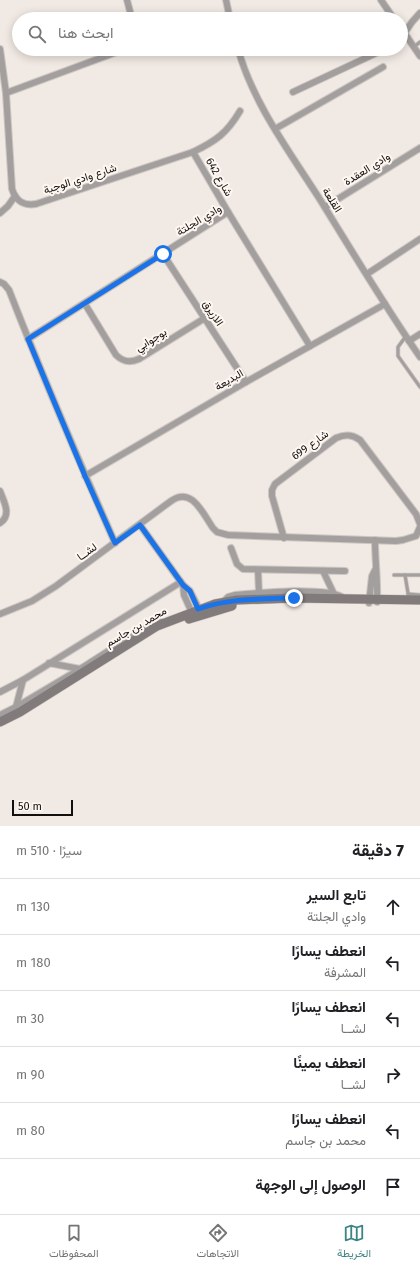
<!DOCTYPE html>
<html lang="ar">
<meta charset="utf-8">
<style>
body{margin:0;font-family:"Fira Sans",Vazirmatn,sans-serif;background:#f6f6f6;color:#202124;direction:rtl}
.scale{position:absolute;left:12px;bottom:10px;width:61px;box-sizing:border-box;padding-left:4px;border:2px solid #12100e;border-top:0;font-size:11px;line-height:14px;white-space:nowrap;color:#12100e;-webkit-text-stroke:3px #fef6f0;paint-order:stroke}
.stop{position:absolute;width:12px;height:12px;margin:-9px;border:3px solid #1a73e8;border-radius:50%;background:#fff}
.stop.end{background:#1a73e8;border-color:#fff;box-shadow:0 1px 4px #0008}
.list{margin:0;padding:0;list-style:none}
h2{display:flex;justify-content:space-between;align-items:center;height:52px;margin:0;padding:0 16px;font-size:17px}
h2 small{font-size:13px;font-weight:400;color:#757577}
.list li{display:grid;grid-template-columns:26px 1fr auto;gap:12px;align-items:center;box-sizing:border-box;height:56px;padding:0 16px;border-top:1px solid #e0e0e0}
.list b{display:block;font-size:15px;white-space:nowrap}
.list p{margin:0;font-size:13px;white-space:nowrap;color:#757577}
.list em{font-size:13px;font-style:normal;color:#757577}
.icon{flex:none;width:22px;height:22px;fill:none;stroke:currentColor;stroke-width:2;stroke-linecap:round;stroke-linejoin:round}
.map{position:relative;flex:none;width:420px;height:826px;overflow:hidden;direction:ltr}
.search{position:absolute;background:#fff;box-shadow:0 2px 10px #0003;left:12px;right:12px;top:12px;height:44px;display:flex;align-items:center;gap:10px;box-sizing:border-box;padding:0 14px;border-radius:22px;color:#757577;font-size:15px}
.sheet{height:388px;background:#fff}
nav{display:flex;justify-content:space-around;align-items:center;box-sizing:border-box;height:56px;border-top:1px solid #e0e0e0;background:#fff;font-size:11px;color:#757577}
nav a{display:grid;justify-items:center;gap:2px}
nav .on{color:#3c8585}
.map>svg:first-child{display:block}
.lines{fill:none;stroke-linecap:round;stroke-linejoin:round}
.lane-casing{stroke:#cdc6c1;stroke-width:4.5}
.street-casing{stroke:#cdc6c1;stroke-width:8}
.secondary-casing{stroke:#cdc6c1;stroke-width:10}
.lane{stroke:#a49f9f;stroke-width:3}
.street{stroke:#a49f9f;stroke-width:6}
.secondary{stroke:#817b7b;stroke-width:9}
.route{stroke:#1a73e8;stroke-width:5}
.labels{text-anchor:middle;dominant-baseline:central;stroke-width:4;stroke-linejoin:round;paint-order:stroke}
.street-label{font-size:11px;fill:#12100e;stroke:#fef6f0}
</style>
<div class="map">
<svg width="420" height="826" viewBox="0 0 420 826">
<rect width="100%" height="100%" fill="#f1e9e3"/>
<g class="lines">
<defs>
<g id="lane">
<path d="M 414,47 L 420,42"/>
<path d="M 406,336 L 398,347 L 398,356 L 420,387"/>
<path d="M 394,575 L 420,575"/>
<path d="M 405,575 L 409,599"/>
<path d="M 408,594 L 420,595"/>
</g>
<g id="street">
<path d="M 127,0 L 132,19"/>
<path d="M 226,0 L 230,19"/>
<path d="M 381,0 L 394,19"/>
<path d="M 401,28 L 420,56"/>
<path d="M 401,38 L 412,22 L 420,13"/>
<path d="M 0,49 L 6,93 L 12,189 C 16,201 23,206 36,204 L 193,152 C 216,141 227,133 240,111"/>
<path d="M 238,49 C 253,103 289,151 319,198 C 352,251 384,305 420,357"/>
<path d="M 293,92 L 385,49"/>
<path d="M 6,93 L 125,49"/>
<path d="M 275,129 L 383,67"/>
<path d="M 193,152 L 228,212 L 310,346"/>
<path d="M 325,207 L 420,148"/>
<path d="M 0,213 L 8,206 L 15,196"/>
<path d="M 163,254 L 246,382"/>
<path d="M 367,274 L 420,239"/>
<path d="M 0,282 L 4,284 L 9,290 C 42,375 78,459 115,543"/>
<path d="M 85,304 L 116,355 C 123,362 130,363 139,359 L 205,318"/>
<path d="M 28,339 L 228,212"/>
<path d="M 409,341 L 420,334"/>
<path d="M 85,476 L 246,382 L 385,304"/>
<path d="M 0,491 C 4,502 12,515 0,523"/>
<path d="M 140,525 L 183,585 L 190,591 L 201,613"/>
<path d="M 284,538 L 272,496 L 272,490 L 275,484 L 336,438 C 345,434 352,434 360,440 L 416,514 L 420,524"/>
<path d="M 375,540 C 375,561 378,581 377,602"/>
<path d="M 231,548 L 237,564 L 243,569 L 345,571"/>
<path d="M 258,570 L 259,593"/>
<path d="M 323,571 L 334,594"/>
<path d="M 183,585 L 184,595 L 193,615"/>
<path d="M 224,601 L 228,597 L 235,595 C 256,593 325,587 342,597"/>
<path d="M 369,603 L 372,576 L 375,570"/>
<path d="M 0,614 L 32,601 L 56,586 L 171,501 C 192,486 203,514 213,528 L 217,532 L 228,535 L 396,541 L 403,540 L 416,536 L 420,527"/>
<path d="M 49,663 L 80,669"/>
<path d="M 0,692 L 23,680 L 181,582"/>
<path d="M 16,707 L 23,680"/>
<path d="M 0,715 L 16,707 L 80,669 L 149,625 L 161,622"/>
</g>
<g id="secondary">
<path d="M 189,619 L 232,606"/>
<path d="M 0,722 L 20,712 L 157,626 L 215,604 L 237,600 L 294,598 L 420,600"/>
</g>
</defs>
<use href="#lane" class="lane-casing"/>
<use href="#street" class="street-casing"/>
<use href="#secondary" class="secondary-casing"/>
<use href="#lane" class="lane"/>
<use href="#street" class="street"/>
<use href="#secondary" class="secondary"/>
</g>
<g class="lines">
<path class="route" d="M 163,254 L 28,339 L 85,476 L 115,543 L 140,525 L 183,585 L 190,591 L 198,609 C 229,598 262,599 294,598"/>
</g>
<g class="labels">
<g class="street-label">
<text transform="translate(367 169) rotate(-32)">وادي العقدة</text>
<text transform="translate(219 177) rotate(60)">شارع 642</text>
<text transform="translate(80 179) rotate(-18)">شارع وادي الوجبة</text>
<text transform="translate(332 200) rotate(58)">القلعة</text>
<text transform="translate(199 220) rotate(-31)">وادي الجلتة</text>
<text transform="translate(213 313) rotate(57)">الازيرق</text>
<text transform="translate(151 340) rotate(-32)">بوجوابي</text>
<text transform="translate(229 380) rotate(-30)">البديعة</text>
<text transform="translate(310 445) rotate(-36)">شارع 699</text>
<text transform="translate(87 552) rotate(-36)">لشــا</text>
<text transform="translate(136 627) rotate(-30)">محمد بن جاسم</text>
</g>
</g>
</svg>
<div class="scale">50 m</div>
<div class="stop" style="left:163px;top:254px"></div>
<div class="stop end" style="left:294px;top:598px"></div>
<div class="search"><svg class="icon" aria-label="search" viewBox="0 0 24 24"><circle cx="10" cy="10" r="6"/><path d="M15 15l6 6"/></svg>ابحث هنا</div>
</div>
<section class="sheet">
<h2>7 دقيقة<small>سيرًا · 510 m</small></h2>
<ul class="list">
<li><svg class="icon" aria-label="ahead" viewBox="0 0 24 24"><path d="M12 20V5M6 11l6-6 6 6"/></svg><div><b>تابع السير</b><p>وادي الجلتة</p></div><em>130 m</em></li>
<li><svg class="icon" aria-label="left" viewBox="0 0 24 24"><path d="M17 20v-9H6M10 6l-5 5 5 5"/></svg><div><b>انعطف يسارًا</b><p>المشرفة</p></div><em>180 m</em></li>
<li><svg class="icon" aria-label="left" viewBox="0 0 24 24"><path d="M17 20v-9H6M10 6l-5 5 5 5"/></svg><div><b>انعطف يسارًا</b><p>لشــا</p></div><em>30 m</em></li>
<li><svg class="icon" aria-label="right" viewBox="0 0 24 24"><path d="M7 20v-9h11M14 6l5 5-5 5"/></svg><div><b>انعطف يمينًا</b><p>لشــا</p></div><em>90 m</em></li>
<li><svg class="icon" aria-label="left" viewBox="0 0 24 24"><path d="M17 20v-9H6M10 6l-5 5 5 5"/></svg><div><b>انعطف يسارًا</b><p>محمد بن جاسم</p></div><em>80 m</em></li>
<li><svg class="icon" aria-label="arrive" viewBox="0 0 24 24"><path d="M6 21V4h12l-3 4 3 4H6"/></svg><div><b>الوصول إلى الوجهة</b></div></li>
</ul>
</section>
<nav>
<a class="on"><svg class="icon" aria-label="map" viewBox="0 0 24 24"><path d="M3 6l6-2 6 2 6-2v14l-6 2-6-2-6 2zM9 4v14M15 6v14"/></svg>الخريطة</a>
<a><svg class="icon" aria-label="directions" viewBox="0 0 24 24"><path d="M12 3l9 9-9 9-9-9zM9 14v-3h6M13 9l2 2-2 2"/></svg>الاتجاهات</a>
<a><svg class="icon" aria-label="saved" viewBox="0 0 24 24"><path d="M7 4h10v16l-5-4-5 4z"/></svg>المحفوظات</a>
</nav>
